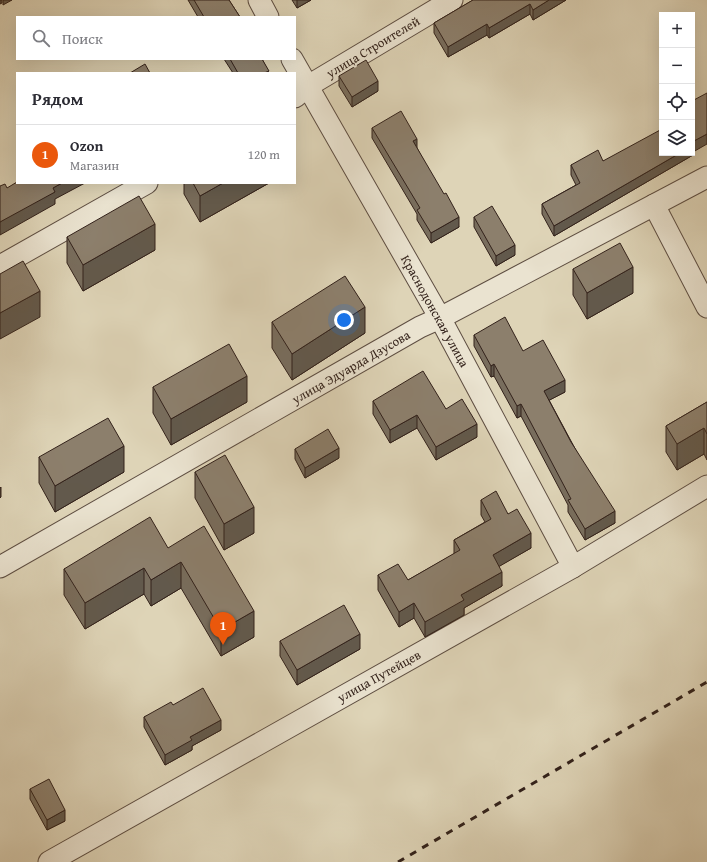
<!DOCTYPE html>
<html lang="ru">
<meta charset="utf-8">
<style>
body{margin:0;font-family:"Gentium Book Plus",serif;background:#f2f2f3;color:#2b2b33}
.controls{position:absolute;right:12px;top:12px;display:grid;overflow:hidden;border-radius:0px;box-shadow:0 4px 16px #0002}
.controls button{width:36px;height:36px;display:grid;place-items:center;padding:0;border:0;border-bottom:1px solid #e1e1e2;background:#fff;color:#2b2b33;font:20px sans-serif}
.you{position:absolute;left:344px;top:320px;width:14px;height:14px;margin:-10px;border:3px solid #fff;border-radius:50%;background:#1a73e8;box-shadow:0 0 0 6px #1a73e833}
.badge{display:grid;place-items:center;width:26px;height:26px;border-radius:50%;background:#ea580c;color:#fff;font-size:13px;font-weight:700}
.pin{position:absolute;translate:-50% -33px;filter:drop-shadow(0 1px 2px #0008)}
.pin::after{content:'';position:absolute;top:21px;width:14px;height:12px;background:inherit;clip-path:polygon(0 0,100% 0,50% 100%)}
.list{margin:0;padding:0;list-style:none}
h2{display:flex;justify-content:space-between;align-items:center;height:52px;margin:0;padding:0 16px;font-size:17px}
h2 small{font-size:13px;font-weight:400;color:#7c7c81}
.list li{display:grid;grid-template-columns:26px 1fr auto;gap:12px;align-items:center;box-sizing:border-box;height:60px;padding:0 16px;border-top:1px solid #e1e1e2}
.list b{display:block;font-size:15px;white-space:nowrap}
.list p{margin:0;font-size:13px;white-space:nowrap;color:#7c7c81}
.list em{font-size:13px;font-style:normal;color:#7c7c81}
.icon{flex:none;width:22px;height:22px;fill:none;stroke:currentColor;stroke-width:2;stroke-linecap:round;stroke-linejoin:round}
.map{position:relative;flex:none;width:707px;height:862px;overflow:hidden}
.search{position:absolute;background:#fff;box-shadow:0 4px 16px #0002;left:16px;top:16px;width:280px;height:44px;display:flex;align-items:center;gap:10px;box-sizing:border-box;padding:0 14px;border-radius:0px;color:#7c7c81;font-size:15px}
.panel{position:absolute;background:#fff;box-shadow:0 4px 16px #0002;left:16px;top:72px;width:280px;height:112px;border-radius:0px}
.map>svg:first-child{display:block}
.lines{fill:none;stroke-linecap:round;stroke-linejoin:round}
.minor-casing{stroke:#5e4e42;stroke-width:23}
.minor{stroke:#eae3d0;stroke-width:21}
.rail{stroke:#33221b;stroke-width:3;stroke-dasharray:7 7;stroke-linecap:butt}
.wall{fill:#786d5d;stroke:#33221b}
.shaded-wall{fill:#62594c;stroke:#33221b}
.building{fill:#8c7f6c;stroke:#33221b}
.labels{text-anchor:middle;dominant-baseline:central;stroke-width:3.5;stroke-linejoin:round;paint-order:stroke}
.street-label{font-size:13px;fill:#33221b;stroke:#eae3d0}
</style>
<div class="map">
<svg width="707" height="862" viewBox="0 0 707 862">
<rect width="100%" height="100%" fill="#ded4b7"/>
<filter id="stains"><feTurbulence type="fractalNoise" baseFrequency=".005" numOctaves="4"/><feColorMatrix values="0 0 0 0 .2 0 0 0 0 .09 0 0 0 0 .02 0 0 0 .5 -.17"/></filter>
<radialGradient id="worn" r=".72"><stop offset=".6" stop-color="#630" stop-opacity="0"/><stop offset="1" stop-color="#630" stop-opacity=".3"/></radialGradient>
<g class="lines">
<defs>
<g id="minor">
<path d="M 259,0 L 268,17"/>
<path d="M 292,59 L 440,318 L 573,567"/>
<path d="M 295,97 L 308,86 L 452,0"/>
<path d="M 654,205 L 707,307"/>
<path d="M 0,266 L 147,183"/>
<path d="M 0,567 L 420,327 L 440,318 L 707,177"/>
<path d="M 49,862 L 573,567 L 707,486"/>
</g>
</defs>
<use href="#minor" class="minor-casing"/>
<use href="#minor" class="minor"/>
<path class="rail" d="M 398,862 L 707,682"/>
</g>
<g class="wall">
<path d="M 188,0 L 229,0 L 240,17 L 198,17 Z"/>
<path d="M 292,0 L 311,0 L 297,8 Z"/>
<path d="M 473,0 L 566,0 L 533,20 L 530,14 L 489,38 L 487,35 L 448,57 L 434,33 L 434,23 Z"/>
<path d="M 224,59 L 262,59 L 269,73 L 233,73 Z"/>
<path d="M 339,76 L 378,91 L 352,107 L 339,86 Z"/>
<path d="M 372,128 L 417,148 L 459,227 L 431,243 L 417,220 L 417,214 L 372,138 Z"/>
<path d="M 693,152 L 693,155 L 554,236 L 542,214 L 542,204 L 576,185 L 571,175 L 571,165 L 603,161 Z"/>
<path d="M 184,183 L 269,183 L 200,222 L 184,194 Z"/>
<path d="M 474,217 L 515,255 L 496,266 L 474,227 Z"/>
<path d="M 67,237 L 155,250 L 83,291 L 67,263 Z"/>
<path d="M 573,269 L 633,293 L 587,319 L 573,295 Z"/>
<path d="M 272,322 L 365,333 L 292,380 L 272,348 Z"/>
<path d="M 474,335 L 523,351 L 565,392 L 549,400 L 615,523 L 585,540 L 568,512 L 568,505 L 521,416 L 517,418 L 494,376 L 491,377 L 474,346 Z"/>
<path d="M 153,387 L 247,402 L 171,445 L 153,413 Z"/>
<path d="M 373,401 L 446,409 L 477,437 L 436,460 L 417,428 L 390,443 L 373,414 Z"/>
<path d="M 707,402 L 707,460 L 704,454 L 677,470 L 666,452 L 666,426 Z"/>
<path d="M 295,449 L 339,458 L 305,478 L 295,459 Z"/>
<path d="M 39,457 L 124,472 L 55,512 L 39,483 Z"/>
<path d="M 195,472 L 254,533 L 224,550 L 195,498 Z"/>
<path d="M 481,500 L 508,514 L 531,548 L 499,566 L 502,586 L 464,608 L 464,615 L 425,637 L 414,618 L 399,627 L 378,590 L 378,575 L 408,580 L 454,554 L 454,540 L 485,522 L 481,515 Z"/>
<path d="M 168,548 L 254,637 L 221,656 L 181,588 L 151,606 L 144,594 L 85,629 L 64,595 L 64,569 Z"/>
<path d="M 280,641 L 360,649 L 297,685 L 280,656 Z"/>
<path d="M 173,705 L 221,730 L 192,746 L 192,750 L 165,765 L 144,727 L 144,717 Z"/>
<path d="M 30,789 L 65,821 L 47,830 L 30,799 Z"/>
</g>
<g class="shaded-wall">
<path d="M 0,0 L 2,0 L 2,3 L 0,4 Z"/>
<path d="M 3,0 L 12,0 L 3,5 Z"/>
<path d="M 297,0 L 311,0 L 297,8 Z"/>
<path d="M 549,0 L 566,0 L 533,20 L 533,10 Z"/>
<path d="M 530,4 L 530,14 L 489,38 L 489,28 Z"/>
<path d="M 487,24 L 487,35 L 448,57 L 448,47 Z"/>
<path d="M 378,81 L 378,91 L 352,107 L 352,97 Z"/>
<path d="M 707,134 L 707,144 L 693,152 L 693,155 L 554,236 L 554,226 L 680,153 L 692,153 L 692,142 Z"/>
<path d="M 417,139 L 417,149 L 413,141 Z"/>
<path d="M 62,183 L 85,183 L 55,199 L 55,204 L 0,235 L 0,222 L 53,188 Z"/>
<path d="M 223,183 L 269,183 L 200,222 L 200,196 Z"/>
<path d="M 459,217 L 459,227 L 431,243 L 431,233 Z"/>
<path d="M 155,224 L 155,250 L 83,291 L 83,265 Z"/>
<path d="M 515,245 L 515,255 L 496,266 L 496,256 Z"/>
<path d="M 633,267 L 633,293 L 587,319 L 587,293 Z"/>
<path d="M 40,291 L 40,317 L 0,339 L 0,313 Z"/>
<path d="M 365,307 L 365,333 L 292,380 L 292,354 Z"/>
<path d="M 494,364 L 494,376 L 491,377 L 491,366 Z"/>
<path d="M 247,376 L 247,402 L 171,445 L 171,419 Z"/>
<path d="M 565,380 L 565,392 L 544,403 L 544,391 Z"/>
<path d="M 521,404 L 521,416 L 517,418 L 517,406 Z"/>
<path d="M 417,415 L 417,428 L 390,443 L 390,430 Z"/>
<path d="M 477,424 L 477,437 L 436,460 L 436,447 Z"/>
<path d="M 704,428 L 704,454 L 677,470 L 677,444 Z"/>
<path d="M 124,446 L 124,472 L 55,512 L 55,486 Z"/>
<path d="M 339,448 L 339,458 L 305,478 L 305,468 Z"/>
<path d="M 1,487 L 1,497 L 0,498 L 0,488 Z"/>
<path d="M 254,507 L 254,533 L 224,550 L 224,524 Z"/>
<path d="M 615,511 L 615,523 L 585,540 L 585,529 Z"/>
<path d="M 531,533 L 531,548 L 493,570 L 493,555 Z"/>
<path d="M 181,562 L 181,588 L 151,606 L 151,580 Z"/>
<path d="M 144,568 L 144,594 L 85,629 L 85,603 Z"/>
<path d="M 502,572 L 502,586 L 464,608 L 464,615 L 425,637 L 425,622 L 461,595 Z"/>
<path d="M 414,603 L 414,618 L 399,627 L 399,612 Z"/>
<path d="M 254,611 L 254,637 L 221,656 L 221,630 Z"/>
<path d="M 360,634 L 360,649 L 297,685 L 297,670 Z"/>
<path d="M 221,720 L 221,730 L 192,746 L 192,750 L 165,765 L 165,755 L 190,737 Z"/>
<path d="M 65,810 L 65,821 L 47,830 L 47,820 Z"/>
</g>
<g class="building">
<path d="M 194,0 L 229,0 L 240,17 L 204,17 Z"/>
<path d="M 473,0 L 549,0 L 533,10 L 530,4 L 489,28 L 487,24 L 448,47 L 434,23 Z"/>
<path d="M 230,59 L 262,59 L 269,71 L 264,73 L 238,73 Z"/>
<path d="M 366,60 L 378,81 L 352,97 L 339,76 Z"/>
<path d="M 145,64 L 150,73 L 130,73 Z"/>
<path d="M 707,93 L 707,134 L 692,142 L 692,101 Z"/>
<path d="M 401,111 L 417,139 L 413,141 L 444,194 L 446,193 L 459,217 L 431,233 L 417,210 L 420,208 L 372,128 Z"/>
<path d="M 662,129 L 662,153 L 680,153 L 554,226 L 542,204 L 580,183 L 571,165 L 598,150 L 603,161 Z"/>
<path d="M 17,182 L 17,183 L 62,183 L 53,188 L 55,192 L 0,222 L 0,186 L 5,184 L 7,188 Z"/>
<path d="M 193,183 L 223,183 L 200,196 Z"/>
<path d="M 139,196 L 155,224 L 83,265 L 67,237 Z"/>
<path d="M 492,206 L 515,245 L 496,256 L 474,217 Z"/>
<path d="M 620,243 L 633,267 L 587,293 L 573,269 Z"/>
<path d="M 23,261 L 40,291 L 0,313 L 0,274 Z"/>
<path d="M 345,276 L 365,307 L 292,354 L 272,322 Z"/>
<path d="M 505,317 L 523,351 L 543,340 L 565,380 L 544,391 L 571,442 L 615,511 L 585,529 L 568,500 L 571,499 L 521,404 L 517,406 L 494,364 L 491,366 L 474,335 Z"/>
<path d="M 229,344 L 247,376 L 171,419 L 153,387 Z"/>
<path d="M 423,371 L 446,409 L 462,399 L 477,424 L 436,447 L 417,415 L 390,430 L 373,401 Z"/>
<path d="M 707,402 L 707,434 L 704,428 L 677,444 L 666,426 Z"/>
<path d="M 108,418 L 124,446 L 55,486 L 39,457 Z"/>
<path d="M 328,429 L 339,448 L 305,468 L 295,449 Z"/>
<path d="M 225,455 L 254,507 L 224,524 L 195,472 Z"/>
<path d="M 496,491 L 508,514 L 517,509 L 531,533 L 493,555 L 502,572 L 461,595 L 464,600 L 425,622 L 414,603 L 399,612 L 378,575 L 398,564 L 408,580 L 460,550 L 454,540 L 491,519 L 481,500 Z"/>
<path d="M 150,517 L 168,548 L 204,526 L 254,611 L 221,630 L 181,562 L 151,580 L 144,568 L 85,603 L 64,569 Z"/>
<path d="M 344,605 L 360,634 L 297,670 L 280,641 Z"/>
<path d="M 203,688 L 221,720 L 190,737 L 192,740 L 165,755 L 144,717 L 171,702 L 173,705 Z"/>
<path d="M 49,779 L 65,810 L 47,820 L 30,789 Z"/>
</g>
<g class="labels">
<g class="street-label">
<text transform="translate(373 47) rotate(-31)">улица Строителей</text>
<text transform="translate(435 311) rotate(61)">Краснодонская улица</text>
<text transform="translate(351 367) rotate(-30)">улица Эдуарда Дзусова</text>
<text transform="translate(379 676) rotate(-29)">улица Путейцев</text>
</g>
</g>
<rect width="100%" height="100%" filter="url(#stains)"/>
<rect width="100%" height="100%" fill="url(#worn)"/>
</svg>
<div class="controls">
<button>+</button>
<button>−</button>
<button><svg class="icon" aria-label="locate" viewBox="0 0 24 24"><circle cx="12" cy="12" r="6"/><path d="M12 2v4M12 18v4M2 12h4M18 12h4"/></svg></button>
<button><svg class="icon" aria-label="layers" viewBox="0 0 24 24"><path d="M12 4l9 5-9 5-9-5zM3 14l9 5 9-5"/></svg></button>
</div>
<div class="you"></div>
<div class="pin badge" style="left:223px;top:645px">1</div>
<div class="search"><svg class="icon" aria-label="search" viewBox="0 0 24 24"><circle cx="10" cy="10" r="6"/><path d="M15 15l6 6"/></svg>Поиск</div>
<section class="panel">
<h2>Рядом<small></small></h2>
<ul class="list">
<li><span class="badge">1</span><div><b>Ozon</b><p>Магазин</p></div><em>120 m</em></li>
</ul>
</section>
</div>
